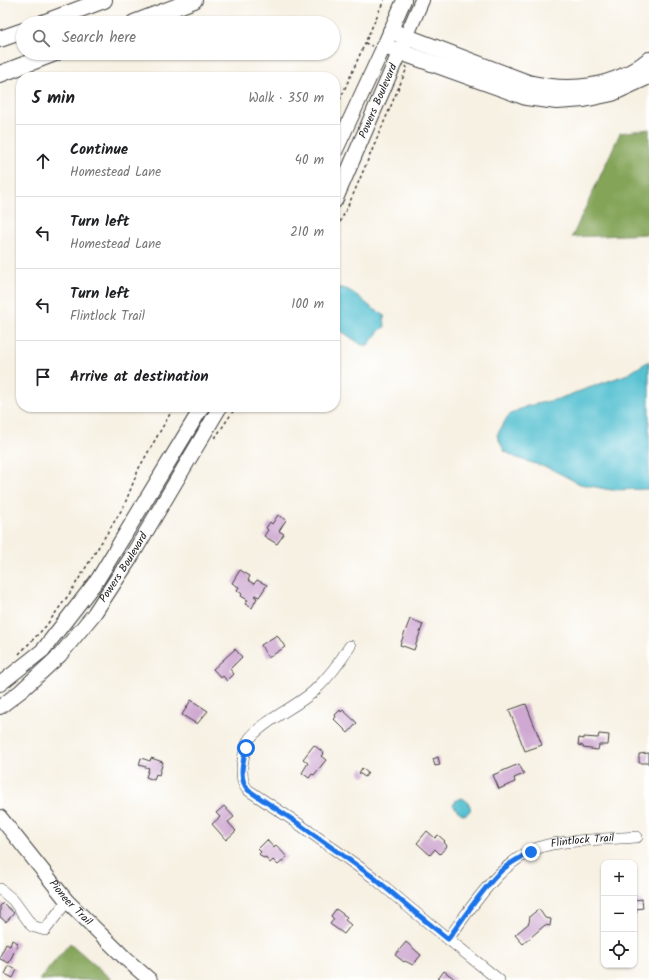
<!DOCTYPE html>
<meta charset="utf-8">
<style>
body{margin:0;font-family:Kalam,sans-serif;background:#f2f2f2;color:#202124}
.controls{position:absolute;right:12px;bottom:12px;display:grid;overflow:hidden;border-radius:8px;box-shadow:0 1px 3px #0004}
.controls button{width:36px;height:36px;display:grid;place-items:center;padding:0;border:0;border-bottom:1px solid #e0e0e0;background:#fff;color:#202124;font:20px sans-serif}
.stop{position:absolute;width:12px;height:12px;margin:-9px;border:3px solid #1a73e8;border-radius:50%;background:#fff}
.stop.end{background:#1a73e8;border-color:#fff;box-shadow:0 1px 4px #0008}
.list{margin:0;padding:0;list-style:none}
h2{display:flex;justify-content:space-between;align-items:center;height:52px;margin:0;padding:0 16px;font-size:17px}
h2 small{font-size:13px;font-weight:400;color:#757577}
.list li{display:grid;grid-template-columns:26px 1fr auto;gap:12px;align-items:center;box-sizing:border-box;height:72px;padding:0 16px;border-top:1px solid #e0e0e0}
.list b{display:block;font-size:15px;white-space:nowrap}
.list p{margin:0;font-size:13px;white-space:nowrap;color:#757577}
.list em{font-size:13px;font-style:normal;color:#757577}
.icon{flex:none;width:22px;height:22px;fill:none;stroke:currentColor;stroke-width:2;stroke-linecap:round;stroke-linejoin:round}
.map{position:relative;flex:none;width:649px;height:980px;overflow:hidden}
.search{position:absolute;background:#fff;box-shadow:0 1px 3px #0004;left:16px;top:16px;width:324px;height:44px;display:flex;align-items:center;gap:10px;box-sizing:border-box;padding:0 14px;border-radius:22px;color:#757577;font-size:15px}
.panel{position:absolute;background:#fff;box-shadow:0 1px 3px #0004;left:16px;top:72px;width:324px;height:340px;border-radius:16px}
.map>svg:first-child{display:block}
.forest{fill:#84a459;stroke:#50603a}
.water{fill:#56c1d1;stroke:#396e76}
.building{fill:#cfa9d1}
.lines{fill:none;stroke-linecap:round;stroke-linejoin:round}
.minor-casing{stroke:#3d3c3a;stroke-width:12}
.major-casing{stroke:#3d3c3a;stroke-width:16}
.highway-casing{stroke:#3d3c3a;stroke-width:18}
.path{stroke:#3d3c3a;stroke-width:1.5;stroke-dasharray:3 3;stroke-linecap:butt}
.minor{stroke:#fff;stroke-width:11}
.major{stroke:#fff;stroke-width:14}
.highway{stroke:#fff;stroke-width:16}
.route{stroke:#1a73e8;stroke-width:5}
.labels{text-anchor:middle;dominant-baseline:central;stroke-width:4;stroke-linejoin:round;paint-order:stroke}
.street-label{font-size:11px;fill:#1c1c1c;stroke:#fff}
</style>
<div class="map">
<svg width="649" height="980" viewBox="0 0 649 980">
<rect width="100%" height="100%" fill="#fff"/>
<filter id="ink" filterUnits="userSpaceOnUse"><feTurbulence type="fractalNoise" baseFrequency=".025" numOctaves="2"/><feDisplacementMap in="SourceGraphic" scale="8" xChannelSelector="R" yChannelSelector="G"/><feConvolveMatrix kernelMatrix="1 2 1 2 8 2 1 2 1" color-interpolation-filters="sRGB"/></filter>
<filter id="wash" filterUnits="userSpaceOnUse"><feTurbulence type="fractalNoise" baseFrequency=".012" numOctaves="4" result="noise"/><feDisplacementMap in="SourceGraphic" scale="16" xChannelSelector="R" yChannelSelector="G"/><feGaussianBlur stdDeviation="0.9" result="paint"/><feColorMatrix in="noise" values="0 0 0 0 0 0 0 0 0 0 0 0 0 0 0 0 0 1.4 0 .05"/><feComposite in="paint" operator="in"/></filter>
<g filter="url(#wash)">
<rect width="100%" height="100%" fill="#f7f1e3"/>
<g class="forest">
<path d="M 649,129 L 649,234 L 572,237 L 620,133 Z"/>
<path d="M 70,943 L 112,980 L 39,980 Z"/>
</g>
<g class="water">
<path d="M 335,288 C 349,285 363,301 373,309 C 377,311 381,313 384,315 L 385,327 L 380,330 L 368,345 L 362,345 L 335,327 Z"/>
<path d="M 649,361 L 649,489 L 611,490 L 580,484 L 551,469 L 517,458 L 504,451 L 497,435 L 508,416 L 516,411 L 527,406 L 558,399 L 583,390 L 628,374 Z"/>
<path d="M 462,798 C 470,802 475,811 464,815 L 458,811 L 453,805 L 455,801 Z"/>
</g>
<g id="blocks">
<g class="building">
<path d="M 278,515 L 286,520 L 279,531 L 284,534 L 277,544 L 264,536 L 268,530 L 266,528 L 270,522 L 272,524 Z"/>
<path d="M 240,570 L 250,576 L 248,580 L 254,584 L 257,580 L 267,585 L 259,597 L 255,595 L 254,596 L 257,598 L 252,608 L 245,604 L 248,600 L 241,596 L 242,594 L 237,590 L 239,587 L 232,583 Z"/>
<path d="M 410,619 L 423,624 L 414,650 L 400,645 Z"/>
<path d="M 277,635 L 285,647 L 268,658 L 261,645 Z"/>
<path d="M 235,649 L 242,657 L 230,669 L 234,674 L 227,681 L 223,676 L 221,678 L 213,669 Z"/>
<path d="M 191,700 L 208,711 L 197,724 L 182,715 Z"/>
<path d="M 526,704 L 542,745 L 525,751 L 509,710 Z"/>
<path d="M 340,710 L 341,712 L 343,710 L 357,723 L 348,733 L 334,719 L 336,717 L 335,715 Z"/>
<path d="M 599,734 L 609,735 L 608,745 L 599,745 L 598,750 L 583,748 L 583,746 L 578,745 L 579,738 L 584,739 L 584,737 L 598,738 Z"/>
<path d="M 314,745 L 324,753 L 321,756 L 326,760 L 314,775 L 312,774 L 309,778 L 302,773 L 308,763 L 303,759 Z"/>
<path d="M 649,753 L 649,763 L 639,763 L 639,754 Z"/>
<path d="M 438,757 L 440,765 L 435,766 L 433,759 Z"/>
<path d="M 141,758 L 150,761 L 151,758 L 163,762 L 159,775 L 156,774 L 154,780 L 146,777 L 149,768 L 139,765 Z"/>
<path d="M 519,764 L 524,774 L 514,778 L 515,782 L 499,789 L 493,775 Z"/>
<path d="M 362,768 L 368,773 L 365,777 L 359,773 Z"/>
<path d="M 224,806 L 234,817 L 228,822 L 236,831 L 226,840 L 212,824 L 220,817 L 216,813 Z"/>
<path d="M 427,831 L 435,838 L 438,835 L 445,841 L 444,842 L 447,846 L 440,854 L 435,849 L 430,855 L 417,843 Z"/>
<path d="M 267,840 L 274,848 L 276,845 L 287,857 L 278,865 L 273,860 L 270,863 L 265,857 L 263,858 L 259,854 L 261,852 L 258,849 Z"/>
<path d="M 642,899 L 643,908 L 636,909 L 637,913 L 634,913 L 634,900 Z"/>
<path d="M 3,903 L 14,913 L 6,922 L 0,917 L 0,906 Z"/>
<path d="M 336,909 L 347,917 L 345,920 L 351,925 L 344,934 L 330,924 L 334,919 L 331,916 Z"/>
<path d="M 539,909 L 545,918 L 551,919 L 550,926 L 545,925 L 523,944 L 515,935 L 529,923 L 530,916 Z"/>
<path d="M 12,940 L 18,943 L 9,963 L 0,959 L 0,956 L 6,944 L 10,946 Z"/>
<path d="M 406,942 L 421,955 L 413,965 L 405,961 L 404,962 L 395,955 Z"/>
<path d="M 9,966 L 17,970 L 13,978 L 5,974 Z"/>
<path d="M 444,971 L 456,980 L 440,980 L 438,979 Z"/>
</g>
</g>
</g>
<g filter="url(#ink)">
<use href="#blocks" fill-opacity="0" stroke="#3d3c3a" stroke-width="1"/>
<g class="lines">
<defs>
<g id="minor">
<path d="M 350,646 C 340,662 328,678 314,691 C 296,707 265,720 250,738 C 245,746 243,758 242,767 C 242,776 242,784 248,790 L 296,822 L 373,877 L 411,909 L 499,980"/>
<path d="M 0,889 L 13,900 L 32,926 L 45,930 L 67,901"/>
<path id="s1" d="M 448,939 C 475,903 504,853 552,844 C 580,839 609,839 637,837"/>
</g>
<g id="major">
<path d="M 335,152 L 384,46 L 404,0"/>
<path id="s2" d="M 335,201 L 422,0"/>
<path d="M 0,684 L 43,650 L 98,579 L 202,407"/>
<path id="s3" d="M 0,707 L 21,691 L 60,655 L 94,614 L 130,559 L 220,407"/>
<path id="s4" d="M 0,817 L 67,901 L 126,959 L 150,980"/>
</g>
<g id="highway">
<path d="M 43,23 L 104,0"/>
<path d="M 134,23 L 194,0"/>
<path d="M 391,31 L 528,83 C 570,93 614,89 649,60"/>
<path d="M 0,39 L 23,31"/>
<path d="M 384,46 L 526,97 L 557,101 L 584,99 L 612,93 L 649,76"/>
<path d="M 0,74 L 55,53"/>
</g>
</defs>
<use href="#minor" class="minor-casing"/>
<use href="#major" class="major-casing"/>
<use href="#highway" class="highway-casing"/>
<g class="path">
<path d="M 365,43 L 372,46"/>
<path d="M 335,111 L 384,0"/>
<path d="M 335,233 L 353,195 L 407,68 L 406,66"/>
<path d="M 215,438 L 236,407"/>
<path d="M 19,654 L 46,626 L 70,593 L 124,506 L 139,468 L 174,407"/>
</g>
<use href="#minor" class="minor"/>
<use href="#major" class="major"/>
<use href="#highway" class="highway"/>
</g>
</g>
<g class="lines" filter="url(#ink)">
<path class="route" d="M 246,748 C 243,762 238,778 248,790 L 296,822 L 373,877 L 411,909 L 448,939 C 465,916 482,889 502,870 C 511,862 521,857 531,852"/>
</g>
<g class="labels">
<g class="street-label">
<text stroke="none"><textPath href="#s2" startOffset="109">Powers Boulevard</textPath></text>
<text stroke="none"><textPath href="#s3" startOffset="188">Powers Boulevard</textPath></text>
<text stroke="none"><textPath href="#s1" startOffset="175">Flintlock Trail</textPath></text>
<text stroke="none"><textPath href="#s4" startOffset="111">Pioneer Trail</textPath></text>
</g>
</g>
</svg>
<div class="controls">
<button>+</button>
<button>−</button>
<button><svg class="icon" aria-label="locate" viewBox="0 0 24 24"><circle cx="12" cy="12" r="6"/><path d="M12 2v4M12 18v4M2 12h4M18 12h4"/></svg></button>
</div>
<div class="stop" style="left:246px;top:748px"></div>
<div class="stop end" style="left:531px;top:852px"></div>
<div class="search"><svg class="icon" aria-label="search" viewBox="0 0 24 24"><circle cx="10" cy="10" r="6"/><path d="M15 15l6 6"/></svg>Search here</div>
<section class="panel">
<h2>5 min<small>Walk · 350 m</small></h2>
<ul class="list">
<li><svg class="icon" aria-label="ahead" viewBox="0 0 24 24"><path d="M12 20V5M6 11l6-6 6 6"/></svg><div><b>Continue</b><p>Homestead Lane</p></div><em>40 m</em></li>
<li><svg class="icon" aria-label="left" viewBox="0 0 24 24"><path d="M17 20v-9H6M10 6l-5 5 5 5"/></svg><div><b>Turn left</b><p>Homestead Lane</p></div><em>210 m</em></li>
<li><svg class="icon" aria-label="left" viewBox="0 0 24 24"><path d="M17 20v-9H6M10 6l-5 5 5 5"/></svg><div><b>Turn left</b><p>Flintlock Trail</p></div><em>100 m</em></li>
<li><svg class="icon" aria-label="arrive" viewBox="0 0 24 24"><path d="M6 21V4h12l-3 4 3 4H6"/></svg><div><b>Arrive at destination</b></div></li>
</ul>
</section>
</div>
